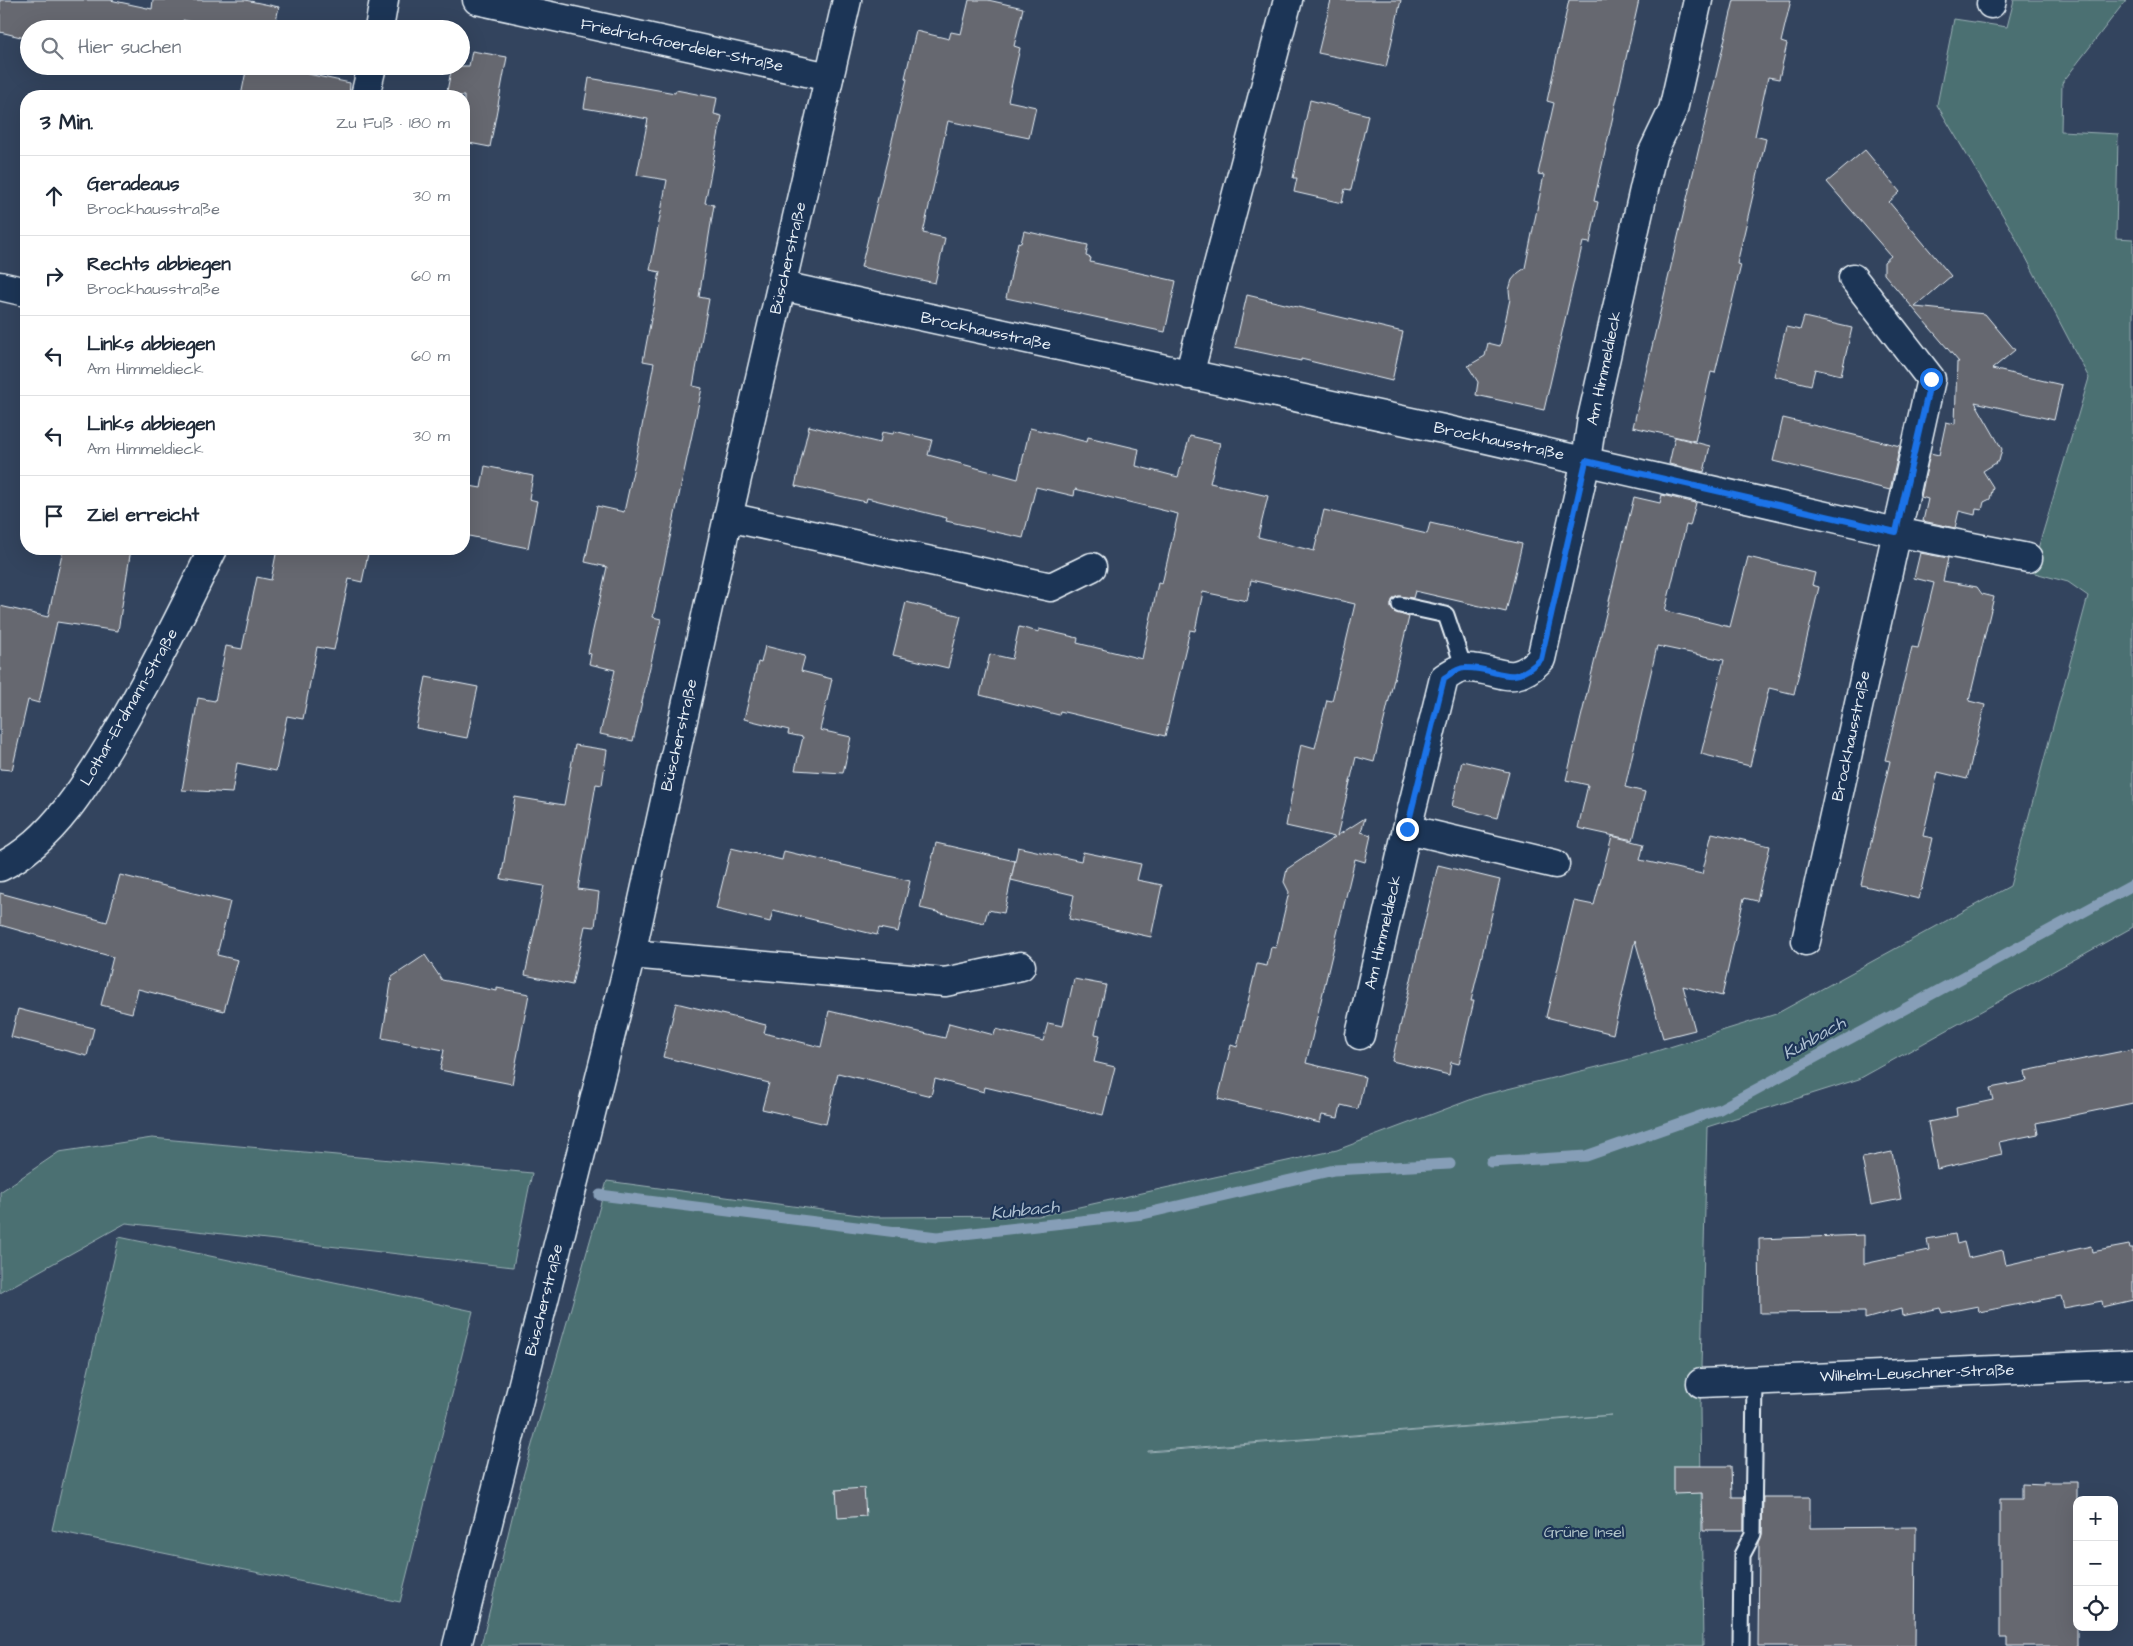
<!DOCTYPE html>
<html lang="de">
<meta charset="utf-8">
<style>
body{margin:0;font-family:"Architects Daughter",sans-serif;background:#f6f6f7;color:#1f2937}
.controls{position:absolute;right:15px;bottom:15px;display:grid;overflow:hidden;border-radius:10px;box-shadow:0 5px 20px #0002}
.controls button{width:45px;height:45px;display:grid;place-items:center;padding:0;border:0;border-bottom:1px solid #e0e1e3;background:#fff;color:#1f2937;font:25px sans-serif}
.stop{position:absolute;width:15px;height:15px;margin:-11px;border:4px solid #1a73e8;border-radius:50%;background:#fff}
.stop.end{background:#1a73e8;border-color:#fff;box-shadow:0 1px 5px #0008}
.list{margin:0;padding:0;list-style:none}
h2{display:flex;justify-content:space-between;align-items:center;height:65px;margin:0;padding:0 20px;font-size:21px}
h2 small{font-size:16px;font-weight:400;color:#747a83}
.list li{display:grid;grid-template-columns:32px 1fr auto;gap:15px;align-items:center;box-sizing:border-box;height:80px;padding:0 20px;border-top:1px solid #e0e1e3}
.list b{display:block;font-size:19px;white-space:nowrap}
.list p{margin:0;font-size:16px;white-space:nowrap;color:#747a83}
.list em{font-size:16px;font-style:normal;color:#747a83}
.icon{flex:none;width:28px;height:28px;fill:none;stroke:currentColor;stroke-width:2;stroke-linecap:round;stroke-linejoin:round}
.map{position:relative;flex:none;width:2133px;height:1646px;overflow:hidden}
.search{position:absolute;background:#fff;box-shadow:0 5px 20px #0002;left:20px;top:20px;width:450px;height:55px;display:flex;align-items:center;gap:12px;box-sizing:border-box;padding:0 18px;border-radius:28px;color:#747a83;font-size:19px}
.panel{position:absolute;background:#fff;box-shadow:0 5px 20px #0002;left:20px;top:90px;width:450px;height:465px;border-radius:20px}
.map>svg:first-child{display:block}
.green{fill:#4b7072;stroke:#9ab0b5;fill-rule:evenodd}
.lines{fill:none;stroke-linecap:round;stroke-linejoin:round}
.stream{stroke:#869eb7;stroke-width:11}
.building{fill:#666770;stroke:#e8f1f8}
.lane-casing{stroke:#e8f1f8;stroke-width:19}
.street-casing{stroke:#e8f1f8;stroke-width:31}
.lane{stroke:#1d3557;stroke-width:15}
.street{stroke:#1d3557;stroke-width:28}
.route{stroke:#1a73e8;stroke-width:6}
.labels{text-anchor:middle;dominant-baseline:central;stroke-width:4.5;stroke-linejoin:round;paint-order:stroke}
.street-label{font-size:16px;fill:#e8f1f8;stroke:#1d3557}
.park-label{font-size:16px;fill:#b1c4c9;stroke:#1d3557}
.water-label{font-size:18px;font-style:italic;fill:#afc1d2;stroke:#1d3557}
</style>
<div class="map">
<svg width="2133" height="1646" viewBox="0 0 2133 1646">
<rect width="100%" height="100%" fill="#33445e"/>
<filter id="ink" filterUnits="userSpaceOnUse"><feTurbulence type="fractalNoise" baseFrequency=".02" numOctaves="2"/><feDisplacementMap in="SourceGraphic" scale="10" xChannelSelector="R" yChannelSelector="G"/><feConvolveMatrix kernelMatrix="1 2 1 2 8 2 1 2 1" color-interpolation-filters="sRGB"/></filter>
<g filter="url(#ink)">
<g class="green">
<path d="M 2014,0 L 2126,0 L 2062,83 L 2061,131 L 2118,134 L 2116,238 L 2133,239 L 2133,927 L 1859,1079 L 1707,1127 L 1700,1408 L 1703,1646 L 481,1646 L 516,1501 L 607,1181 L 874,1217 L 1038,1216 L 1337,1150 L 1483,1095 L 1634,1058 L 1776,1014 L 2010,886 L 2088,596 L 2068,582 L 2031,572 L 2089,378 L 2011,229 L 1937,105 L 1954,19 L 2007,27 ZM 1612,1415 L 1556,1420 L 1148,1452 L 1148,1451 Z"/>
<path d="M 152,1138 L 532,1173 L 513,1267 L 126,1223 L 0,1293 L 0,1192 L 59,1152 Z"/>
<path d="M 119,1237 L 473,1311 L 400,1602 L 52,1530 Z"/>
</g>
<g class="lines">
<g class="stream">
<path d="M 1491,1162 L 1586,1156 L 1720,1109 L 2133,885"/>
<path d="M 600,1195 L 937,1237 L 1143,1214 L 1334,1170 L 1450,1164"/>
</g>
</g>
<g class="building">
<path d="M 0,0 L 110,0 L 152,9 L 153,0 L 245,0 L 279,7 L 274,29 L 225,29 L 183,20 L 182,29 L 29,29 L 29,39 L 0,32 Z"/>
<path d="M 969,0 L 988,0 L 1023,8 L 1014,46 L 1020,48 L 1008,101 L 1036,107 L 1029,138 L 948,121 L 923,233 L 945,238 L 935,283 L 861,267 L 907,79 L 905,78 L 916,31 L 949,39 L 951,32 L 961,34 Z"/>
<path d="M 1331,0 L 1401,0 L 1386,67 L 1318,53 Z"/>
<path d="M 1569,0 L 1639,0 L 1594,201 L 1598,202 L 1590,243 L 1583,242 L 1544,410 L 1476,395 L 1478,382 L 1468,366 L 1485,356 L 1488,343 L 1500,346 L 1510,299 L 1509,290 L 1512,280 L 1518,273 L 1525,268 L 1544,175 L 1538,174 L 1554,103 L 1547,101 Z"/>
<path d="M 1734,0 L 1791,0 L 1781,42 L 1787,44 L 1779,79 L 1768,77 L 1755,136 L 1766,139 L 1737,264 L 1741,265 L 1715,373 L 1711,372 L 1695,441 L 1633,427 Z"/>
<path d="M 472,51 L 507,57 L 490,147 L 464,142 L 464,96 L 446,96 L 452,66 L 469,66 Z"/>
<path d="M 247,66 L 271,66 L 350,83 L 349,96 L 241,96 Z"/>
<path d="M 589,78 L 675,93 L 676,90 L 717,98 L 714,114 L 722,116 L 705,203 L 714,205 L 699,297 L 709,299 L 693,386 L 702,388 L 653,617 L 661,619 L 633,741 L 600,734 L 615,670 L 589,664 L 591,654 L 588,653 L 607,567 L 585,562 L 597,506 L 624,512 L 637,453 L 654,363 L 643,361 L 660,272 L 650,270 L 667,180 L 637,175 L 648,119 L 584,108 Z"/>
<path d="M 1310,100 L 1368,115 L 1351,190 L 1345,189 L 1342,203 L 1294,192 L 1297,178 L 1293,178 Z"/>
<path d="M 1865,150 L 1900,192 L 1889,202 L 1951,276 L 1915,307 L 1985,314 L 2015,350 L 1992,369 L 2062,385 L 2054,420 L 1975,402 L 2002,449 L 1999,461 L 1983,471 L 1993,487 L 1990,499 L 1984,502 L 1982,510 L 1976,509 L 1975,515 L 1959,511 L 1955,528 L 1923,521 L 1928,499 L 1921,497 L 1930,453 L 1939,455 L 1946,422 L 1955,424 L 1957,362 L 1959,362 L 1884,274 L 1884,262 L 1891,256 L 1827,182 Z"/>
<path d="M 1024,231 L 1088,245 L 1086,256 L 1091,258 L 1090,262 L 1176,281 L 1165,332 L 1006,298 L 1018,242 L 1021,243 Z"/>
<path d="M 1247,295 L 1403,332 L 1392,381 L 1301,359 L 1301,361 L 1235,347 Z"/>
<path d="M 1804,317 L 1852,328 L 1841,375 L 1815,369 L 1811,385 L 1774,376 L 1786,327 L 1800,330 Z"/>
<path d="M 1783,418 L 1900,446 L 1890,490 L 1773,461 Z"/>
<path d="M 809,426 L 880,443 L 882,432 L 893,434 L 894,431 L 932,440 L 928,455 L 1018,479 L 1030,428 L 1087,442 L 1088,437 L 1139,449 L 1136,466 L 1178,477 L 1190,436 L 1220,443 L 1210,483 L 1268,496 L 1258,537 L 1314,551 L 1324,510 L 1427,534 L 1430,523 L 1522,544 L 1506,612 L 1415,591 L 1413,598 L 1398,596 L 1391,603 L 1391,608 L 1394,612 L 1409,617 L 1374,762 L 1356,757 L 1337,836 L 1365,818 L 1361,832 L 1371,835 L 1365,862 L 1355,859 L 1306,1063 L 1365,1077 L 1358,1109 L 1341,1105 L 1338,1118 L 1322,1115 L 1320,1123 L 1218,1099 L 1231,1045 L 1237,1047 L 1257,964 L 1267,966 L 1271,947 L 1276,948 L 1289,892 L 1284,882 L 1287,869 L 1335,837 L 1286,826 L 1301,744 L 1315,748 L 1327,700 L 1332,701 L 1355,604 L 1251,580 L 1247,601 L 1203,592 L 1195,631 L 1190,630 L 1165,736 L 1060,711 L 1059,715 L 980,695 L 990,654 L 1012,659 L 1019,627 L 1039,632 L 1039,629 L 1078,638 L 1077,643 L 1142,659 L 1158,583 L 1162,584 L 1178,514 L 1075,489 L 1074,496 L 1036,487 L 1023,538 L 946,521 L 947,518 L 867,498 L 866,502 L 795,486 Z"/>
<path d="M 1675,437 L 1710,446 L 1704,472 L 1669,464 Z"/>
<path d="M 485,466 L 533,476 L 529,499 L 537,501 L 528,548 L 464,535 L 464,485 L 481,488 Z"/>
<path d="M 1662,495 L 1696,503 L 1690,526 L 1686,525 L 1665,611 L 1730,627 L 1748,557 L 1815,573 L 1812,585 L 1819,587 L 1794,694 L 1769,688 L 1750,766 L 1701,754 L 1724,660 L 1657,646 L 1625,787 L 1645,792 L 1633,840 L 1578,828 L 1588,785 L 1566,780 L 1634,497 L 1660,503 Z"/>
<path d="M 63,549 L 131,549 L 118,631 L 57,622 L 39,703 L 28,700 L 12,770 L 0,769 L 0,606 L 48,617 Z"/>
<path d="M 277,549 L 369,549 L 362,582 L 349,579 L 334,650 L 317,647 L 303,719 L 287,716 L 276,771 L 237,763 L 232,793 L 182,790 L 198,698 L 215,701 L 226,646 L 242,649 L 257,577 L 271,580 Z"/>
<path d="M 1920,553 L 1948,558 L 1943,581 L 1977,587 L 1982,594 L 1994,597 L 1969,701 L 1985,705 L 1967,779 L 1938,772 L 1923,836 L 1933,838 L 1919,899 L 1861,885 L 1890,761 L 1885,760 L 1912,647 L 1918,648 L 1934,583 L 1914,578 Z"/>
<path d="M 906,602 L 961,616 L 948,668 L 893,655 Z"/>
<path d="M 765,646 L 805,656 L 801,671 L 832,679 L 820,730 L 851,737 L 843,773 L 795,770 L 803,737 L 788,734 L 789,730 L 744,719 L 758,662 L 761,663 Z"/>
<path d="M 426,677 L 478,687 L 467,738 L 416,728 Z"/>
<path d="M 575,745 L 607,750 L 602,785 L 596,784 L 578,889 L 599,892 L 595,927 L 585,926 L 572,985 L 525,975 L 544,886 L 501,879 L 515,797 L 564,805 Z"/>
<path d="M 1462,761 L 1509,772 L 1497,818 L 1452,806 Z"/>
<path d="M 1712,833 L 1770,846 L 1757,901 L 1744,898 L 1722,996 L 1683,986 L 1695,1030 L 1663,1038 L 1635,940 L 1613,1034 L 1546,1017 L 1574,901 L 1594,905 L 1612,836 L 1644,844 L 1640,860 L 1702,874 Z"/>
<path d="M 936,843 L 1015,861 L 1004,913 L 988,910 L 984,923 L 920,908 Z"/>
<path d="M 1018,847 L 1081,861 L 1083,852 L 1141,864 L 1137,880 L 1162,885 L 1151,937 L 1069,919 L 1074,895 L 1011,880 Z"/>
<path d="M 731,848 L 782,860 L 784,851 L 910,881 L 898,932 L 879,928 L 877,935 L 773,910 L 770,922 L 716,909 Z"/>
<path d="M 1438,865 L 1500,880 L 1471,1001 L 1474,1001 L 1459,1064 L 1451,1062 L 1449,1075 L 1392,1061 Z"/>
<path d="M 120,875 L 230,902 L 217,955 L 238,960 L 224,1011 L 138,989 L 132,1013 L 101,1005 L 113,957 L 0,925 L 0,893 L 107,922 Z"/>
<path d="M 425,955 L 442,980 L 497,991 L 497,988 L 529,994 L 512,1084 L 440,1070 L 444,1050 L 382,1038 L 392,977 Z"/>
<path d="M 1074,979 L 1106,985 L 1095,1034 L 1100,1035 L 1094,1062 L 1115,1067 L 1103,1115 L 985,1087 L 984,1092 L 935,1079 L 931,1096 L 838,1073 L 826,1124 L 762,1109 L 769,1083 L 663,1057 L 676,1003 L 766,1025 L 764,1033 L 821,1047 L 829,1011 L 945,1038 L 949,1023 L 994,1035 L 996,1029 L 1043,1041 L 1048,1023 L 1063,1026 Z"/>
<path d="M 18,1009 L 94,1028 L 87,1056 L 11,1037 Z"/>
<path d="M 2133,1049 L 2133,1103 L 2036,1123 L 2038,1134 L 1999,1142 L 2002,1154 L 1937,1169 L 1928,1122 L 1957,1116 L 1956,1108 L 1993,1100 L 1990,1088 L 2027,1081 L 2025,1071 Z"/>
<path d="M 1892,1152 L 1901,1199 L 1871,1205 L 1862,1158 Z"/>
<path d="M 1955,1234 L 1957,1244 L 1964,1242 L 1968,1258 L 2003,1250 L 2006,1265 L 2091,1246 L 2092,1252 L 2129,1245 L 2130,1248 L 2133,1248 L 2133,1300 L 2103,1307 L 2102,1301 L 2064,1308 L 2061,1296 L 1979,1312 L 1978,1306 L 1942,1313 L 1940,1308 L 1902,1316 L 1901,1309 L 1865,1319 L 1865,1312 L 1760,1313 L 1759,1239 L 1864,1235 L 1864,1264 L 1929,1250 L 1927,1239 Z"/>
<path d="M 1674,1466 L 1731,1466 L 1732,1497 L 1744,1497 L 1744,1530 L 1703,1530 L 1702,1493 L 1674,1494 Z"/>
<path d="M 2043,1482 L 2077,1482 L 2077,1646 L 2007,1646 L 2007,1638 L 2000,1638 L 2000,1499 L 2022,1499 L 2022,1484 L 2043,1485 Z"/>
<path d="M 864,1488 L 866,1516 L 838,1518 L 836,1490 Z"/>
<path d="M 1763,1497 L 1810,1497 L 1810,1528 L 1916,1527 L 1915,1646 L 1758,1646 L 1759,1542 L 1762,1534 Z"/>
</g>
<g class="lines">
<defs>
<g id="lane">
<path d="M 1400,605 L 1446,615 L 1464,668"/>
<path d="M 1741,1646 L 1742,1555 L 1753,1534 L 1755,1380"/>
</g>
<g id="street">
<path d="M 477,0 L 829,77"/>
<path d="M 1991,4 L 1992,0"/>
<path d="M 379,29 L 384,0"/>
<path d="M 365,96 L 372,66"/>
<path d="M 0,286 L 26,292"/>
<path d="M 782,286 L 1443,429 L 1896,532 L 2028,558"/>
<path d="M 1189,375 L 1288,0"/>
<path d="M 728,517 L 1051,587 L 1092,567"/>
<path d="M 1407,829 L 1555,864"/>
<path d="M 0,867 C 56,840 93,773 124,721 C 156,665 185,607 213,549"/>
<path d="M 1806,941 L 1931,379 L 1853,278"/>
<path d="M 631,954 L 945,982 L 1021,966"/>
<path d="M 1360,1035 L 1407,829 L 1444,678 C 1450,674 1458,668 1465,668 C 1500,667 1510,690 1541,659 L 1586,461 L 1592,418 L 1652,154 L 1673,110 L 1698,0"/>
<path d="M 1701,1383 L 2133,1364"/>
<path d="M 457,1646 L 631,954 L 728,517 L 847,0"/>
</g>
</defs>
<use href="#lane" class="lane-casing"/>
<use href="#street" class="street-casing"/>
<use href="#lane" class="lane"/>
<use href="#street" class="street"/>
</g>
</g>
<g class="lines" filter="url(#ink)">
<path class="route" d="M 1407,829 L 1444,678 C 1450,674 1458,668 1465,668 C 1500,667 1510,690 1541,659 L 1586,461 L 1896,532 L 1931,379"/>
</g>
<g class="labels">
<g class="street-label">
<text transform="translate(682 45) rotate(12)">Friedrich-Goerdeler-Straße</text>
<text transform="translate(788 258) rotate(-77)">Büscherstraße</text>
<text transform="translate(986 331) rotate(12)">Brockhausstraße</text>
<text transform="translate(1604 368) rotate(-78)">Am Himmeldieck</text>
<text transform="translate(1499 441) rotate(12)">Brockhausstraße</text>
<text transform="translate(129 707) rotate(-60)">Lothar-Erdmann-Straße</text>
<text transform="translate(679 735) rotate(-77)">Büscherstraße</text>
<text transform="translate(1851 736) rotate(-78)">Brockhausstraße</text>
<text transform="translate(1383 932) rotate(-77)">Am Himmeldieck</text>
<text transform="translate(544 1300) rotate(-76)">Büscherstraße</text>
<text transform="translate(1917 1373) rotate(-2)">Wilhelm-Leuschner-Straße</text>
</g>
<g class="park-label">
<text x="1584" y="1532">Grüne Insel</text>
</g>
<g class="water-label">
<text transform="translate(1814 1038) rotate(-29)">Kuhbach</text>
<text transform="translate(1025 1210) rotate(-6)">Kuhbach</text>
</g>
</g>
</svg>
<div class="controls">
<button>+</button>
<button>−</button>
<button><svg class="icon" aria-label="locate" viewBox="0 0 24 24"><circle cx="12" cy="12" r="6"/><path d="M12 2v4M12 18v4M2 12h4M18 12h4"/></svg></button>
</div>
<div class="stop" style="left:1931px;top:379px"></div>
<div class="stop end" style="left:1407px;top:829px"></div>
<div class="search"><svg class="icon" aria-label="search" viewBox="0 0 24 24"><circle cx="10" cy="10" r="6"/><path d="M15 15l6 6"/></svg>Hier suchen</div>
<section class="panel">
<h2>3 Min.<small>Zu Fuß · 180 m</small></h2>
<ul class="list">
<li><svg class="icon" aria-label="ahead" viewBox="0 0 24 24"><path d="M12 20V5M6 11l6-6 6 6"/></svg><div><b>Geradeaus</b><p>Brockhausstraße</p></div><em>30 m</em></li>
<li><svg class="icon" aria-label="right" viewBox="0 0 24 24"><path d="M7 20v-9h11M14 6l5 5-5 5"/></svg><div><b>Rechts abbiegen</b><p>Brockhausstraße</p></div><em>60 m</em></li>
<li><svg class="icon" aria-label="left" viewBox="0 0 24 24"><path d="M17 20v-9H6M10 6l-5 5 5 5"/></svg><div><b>Links abbiegen</b><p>Am Himmeldieck</p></div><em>60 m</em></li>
<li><svg class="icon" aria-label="left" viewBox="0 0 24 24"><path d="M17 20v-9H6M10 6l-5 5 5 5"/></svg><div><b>Links abbiegen</b><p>Am Himmeldieck</p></div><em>30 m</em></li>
<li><svg class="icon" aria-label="arrive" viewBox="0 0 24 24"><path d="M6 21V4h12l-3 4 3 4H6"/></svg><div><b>Ziel erreicht</b></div></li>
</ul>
</section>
</div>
